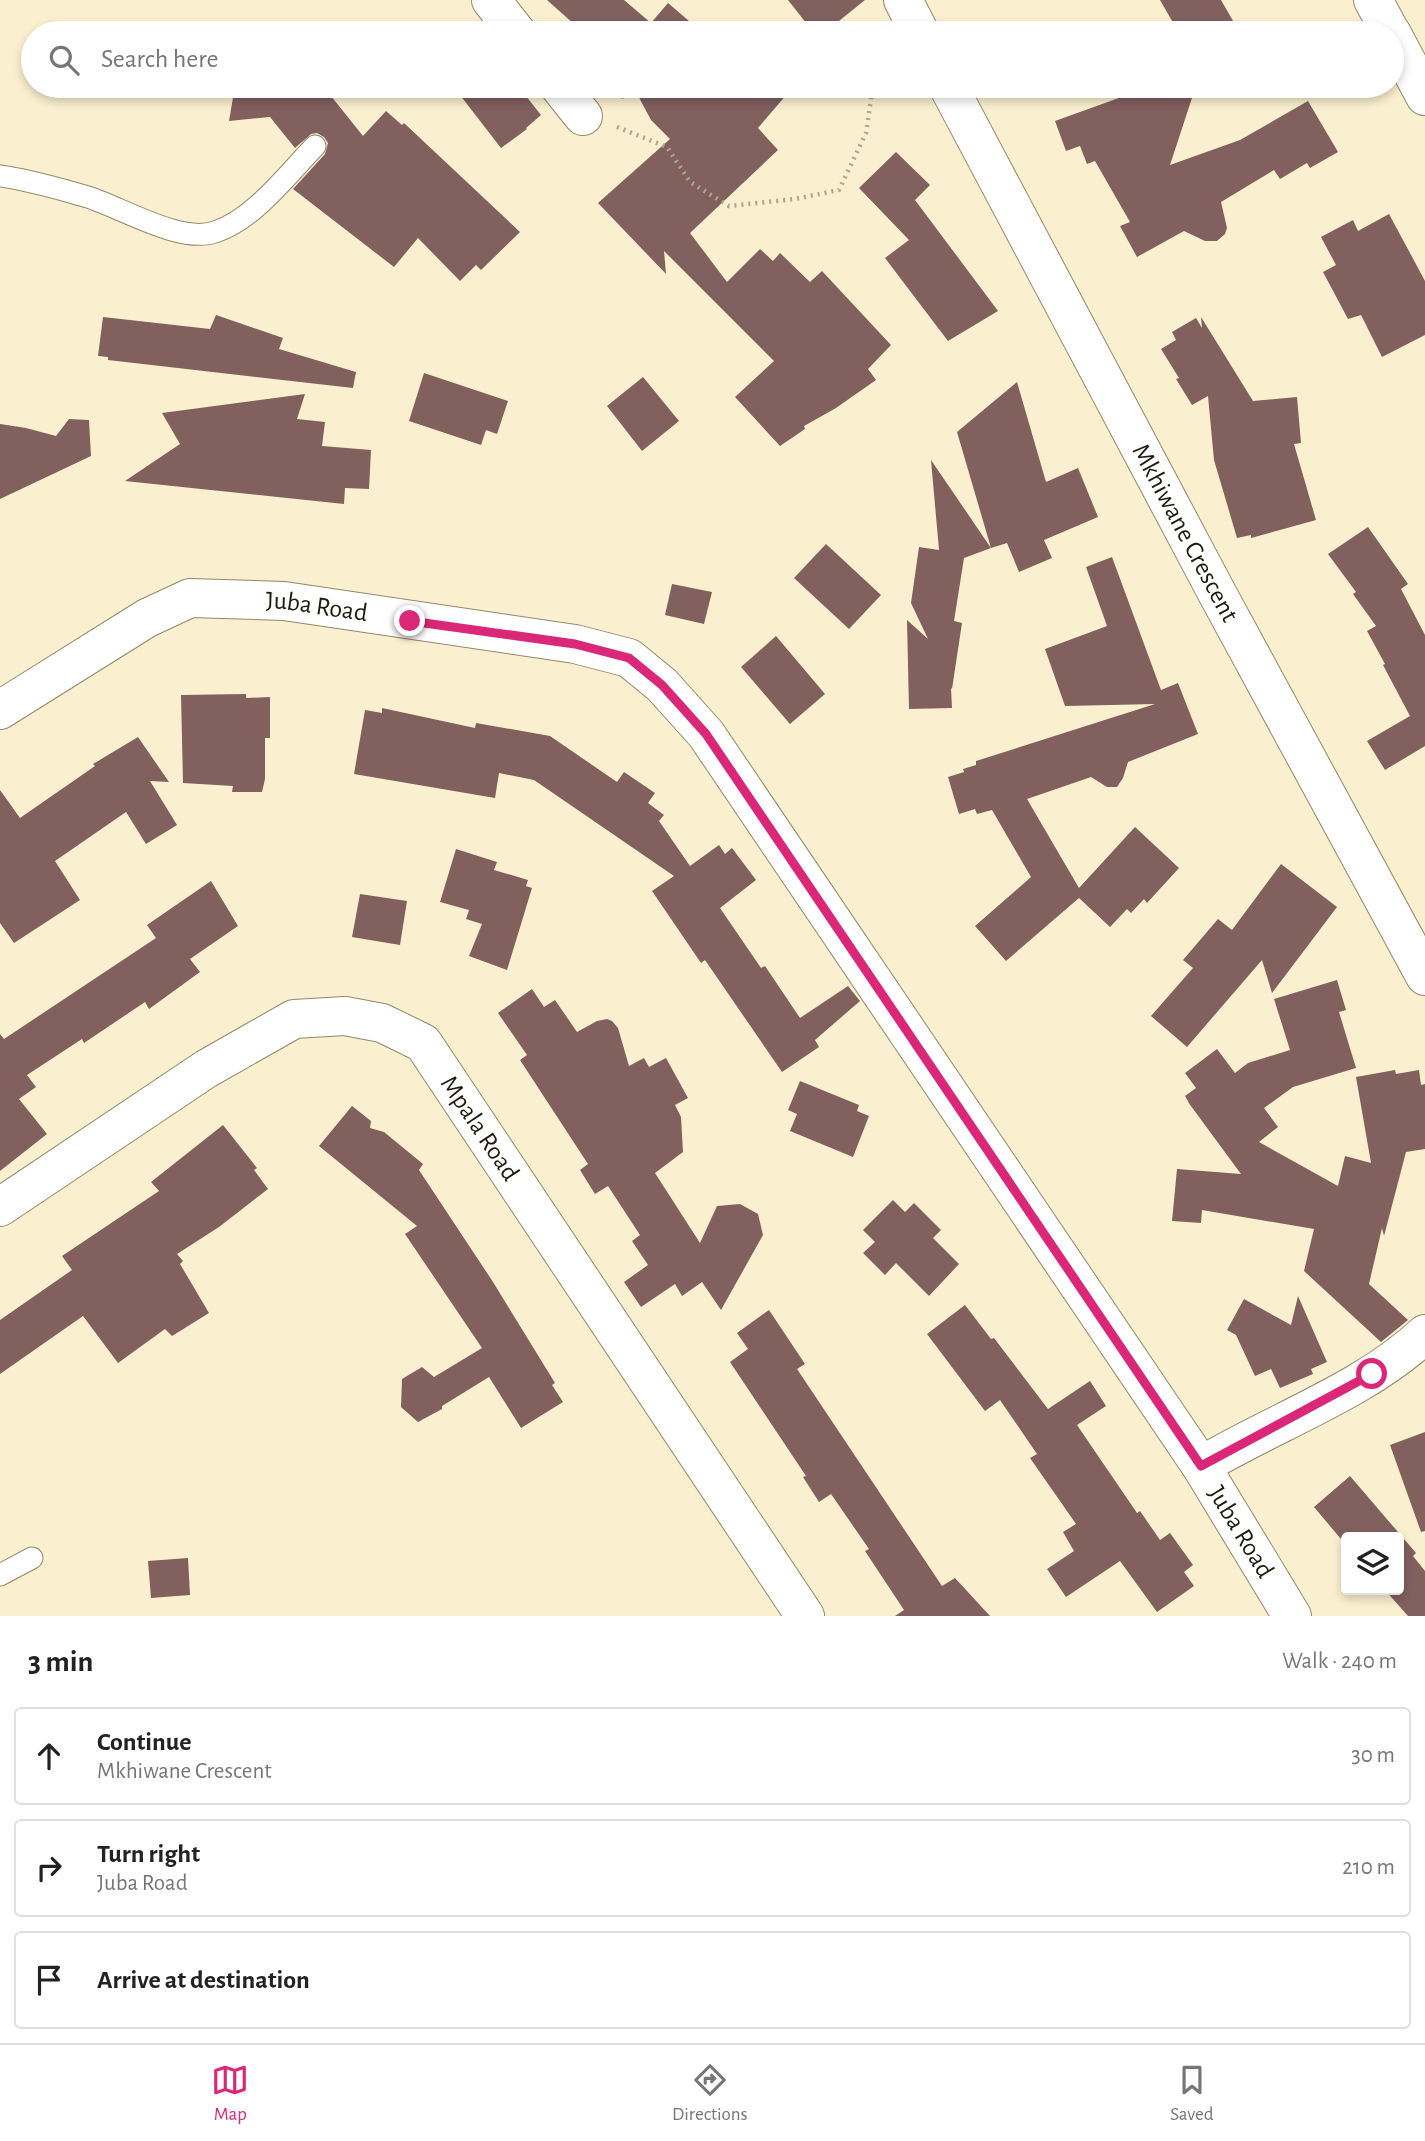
<!DOCTYPE html>
<meta charset="utf-8">
<style>
body{margin:0;font-family:"Alegreya Sans",sans-serif;background:#f6f6f6;color:#222}
.controls{position:absolute;right:21px;bottom:21px;display:grid;overflow:hidden;border-radius:7px;box-shadow:0 4px 10px #0003}
.controls button{width:63px;height:63px;display:grid;place-items:center;padding:0;border:0;border-bottom:2px solid #e0e0e0;background:#fff;color:#222;font:35px sans-serif}
.stop{position:absolute;width:21px;height:21px;margin:-16px;border:5px solid #db2777;border-radius:50%;background:#fff}
.stop.end{background:#db2777;border-color:#fff;box-shadow:0 2px 7px #0008}
.list{margin:0;padding:0;list-style:none}
h2{display:flex;justify-content:space-between;align-items:center;height:91px;margin:0;padding:0 28px;font-size:30px}
h2 small{font-size:23px;font-weight:400;color:#767676}
.list li{display:grid;grid-template-columns:46px 1fr auto;gap:21px;align-items:center;box-sizing:border-box;height:98px;margin:0 14px 14px;padding:0 14px;border:2px solid #e0e0e0;border-radius:7px}
.list b{display:block;font-size:26px;white-space:nowrap}
.list p{margin:0;font-size:23px;white-space:nowrap;color:#767676}
.list em{font-size:23px;font-style:normal;color:#767676}
.icon{flex:none;width:38px;height:38px;fill:none;stroke:currentColor;stroke-width:2;stroke-linecap:round;stroke-linejoin:round}
.map{position:relative;flex:none;width:1425px;height:1616px;overflow:hidden}
.search{position:absolute;background:#fff;box-shadow:0 4px 10px #0003;left:21px;right:21px;top:21px;height:77px;display:flex;align-items:center;gap:18px;box-sizing:border-box;padding:0 24px;border-radius:38px;color:#767676;font-size:26px}
.sheet{height:427px;background:#fff}
nav{display:flex;justify-content:space-around;align-items:center;box-sizing:border-box;height:98px;border-top:2px solid #e0e0e0;background:#fff;font-size:19px;color:#767676}
nav a{display:grid;justify-items:center;gap:4px}
nav .on{color:#db2777}
.map>svg:first-child{display:block}
.building{fill:#81605e}
.lines{fill:none;stroke-linecap:round;stroke-linejoin:round}
.service-casing{stroke:#91886a;stroke-width:23}
.minor-casing{stroke:#91886a;stroke-width:40}
.path{stroke:#aea68c;stroke-width:4.5;stroke-dasharray:2 5;stroke-linecap:butt}
.service{stroke:#fff;stroke-width:21}
.minor{stroke:#fff;stroke-width:38}
.route{stroke:#db2777;stroke-width:9}
.labels{text-anchor:middle;dominant-baseline:central;stroke-width:7;stroke-linejoin:round;paint-order:stroke}
.street-label{font-size:26px;fill:#1e1b0f;stroke:#fff}
</style>
<div class="map">
<svg width="1425" height="1616" viewBox="0 0 1425 1616">
<rect width="100%" height="100%" fill="#faf0cf"/>
<g class="building">
<path d="M 547,0 L 624,0 L 651,23 L 668,3 L 703,33 L 584,33 Z"/>
<path d="M 788,0 L 865,0 L 824,33 L 814,33 Z"/>
<path d="M 1160,0 L 1221,0 L 1240,33 L 1179,33 Z"/>
<path d="M 235,86 L 323,86 L 363,136 L 386,111 L 402,125 L 404,123 L 520,232 L 481,270 L 476,265 L 460,281 L 418,238 L 394,267 L 293,189 L 325,154 L 328,143 L 324,137 L 317,133 L 311,134 L 295,148 L 270,117 L 229,121 Z"/>
<path d="M 453,86 L 518,86 L 541,115 L 526,128 L 527,129 L 501,148 Z"/>
<path d="M 613,86 L 794,86 L 758,128 L 778,150 L 690,233 L 727,282 L 760,249 L 773,261 L 780,253 L 810,282 L 822,271 L 891,345 L 868,369 L 876,380 L 836,408 L 804,426 L 805,429 L 780,446 L 735,397 L 774,361 L 664,251 L 666,274 L 598,203 L 670,139 L 651,120 L 635,90 L 622,99 Z"/>
<path d="M 1152,86 L 1185,86 L 1192,98 L 1170,165 L 1240,140 L 1308,101 L 1338,152 L 1310,168 L 1307,163 L 1280,179 L 1274,170 L 1221,202 L 1227,228 L 1225,234 L 1217,241 L 1205,241 L 1184,231 L 1137,257 L 1120,226 L 1130,222 L 1095,161 L 1087,164 L 1080,146 L 1066,151 L 1055,121 Z"/>
<path d="M 896,152 L 930,185 L 915,200 L 998,311 L 948,341 L 885,258 L 909,240 L 859,188 Z"/>
<path d="M 1389,214 L 1425,281 L 1425,335 L 1382,357 L 1361,315 L 1348,319 L 1323,272 L 1336,265 L 1321,237 L 1353,220 L 1358,231 Z"/>
<path d="M 216,315 L 283,338 L 279,349 L 356,372 L 353,388 L 108,360 L 108,357 L 98,356 L 103,317 L 210,329 Z"/>
<path d="M 1201,317 L 1253,401 L 1297,397 L 1301,443 L 1294,444 L 1316,520 L 1251,538 L 1251,535 L 1237,538 L 1214,460 L 1208,396 L 1192,405 L 1176,379 L 1179,378 L 1161,349 L 1176,340 L 1172,332 L 1196,318 L 1202,328 Z"/>
<path d="M 424,373 L 508,401 L 497,434 L 486,430 L 481,445 L 409,421 Z"/>
<path d="M 643,377 L 679,421 L 642,451 L 607,406 Z"/>
<path d="M 1017,382 L 1046,482 L 1078,468 L 1098,517 L 1044,540 L 1052,558 L 1019,572 L 1007,543 L 991,548 L 957,432 Z"/>
<path d="M 305,394 L 297,419 L 325,422 L 322,446 L 371,450 L 369,489 L 345,488 L 344,504 L 125,481 L 180,444 L 162,413 Z"/>
<path d="M 69,419 L 89,420 L 91,456 L 0,499 L 0,424 L 26,428 L 56,436 Z"/>
<path d="M 931,460 L 991,548 L 964,558 L 954,621 L 962,623 L 952,689 L 951,688 L 952,708 L 909,709 L 907,620 L 928,639 L 911,603 L 919,547 L 939,550 Z"/>
<path d="M 1368,527 L 1408,584 L 1401,589 L 1425,635 L 1425,746 L 1385,770 L 1367,741 L 1410,716 L 1383,665 L 1385,664 L 1367,631 L 1376,626 L 1353,594 L 1356,592 L 1328,554 Z"/>
<path d="M 826,544 L 881,595 L 849,629 L 794,578 Z"/>
<path d="M 1112,557 L 1161,690 L 1178,683 L 1198,734 L 1128,762 L 1123,778 L 1117,787 L 1107,787 L 1091,777 L 1027,799 L 1079,888 L 1135,827 L 1179,868 L 1147,903 L 1144,899 L 1131,913 L 1127,909 L 1110,927 L 1079,898 L 1006,961 L 975,926 L 1031,877 L 992,810 L 977,814 L 975,809 L 959,814 L 948,777 L 964,772 L 963,769 L 976,765 L 976,761 L 1155,704 L 1065,706 L 1045,649 L 1107,626 L 1086,567 Z"/>
<path d="M 672,584 L 712,592 L 704,624 L 665,615 Z"/>
<path d="M 776,636 L 825,694 L 790,724 L 741,667 Z"/>
<path d="M 246,694 L 246,698 L 270,697 L 270,738 L 265,738 L 265,779 L 262,792 L 232,792 L 233,786 L 183,783 L 181,695 Z"/>
<path d="M 382,708 L 475,728 L 476,723 L 550,736 L 617,782 L 624,772 L 655,793 L 648,803 L 664,815 L 659,821 L 690,866 L 719,845 L 725,854 L 732,848 L 756,880 L 720,908 L 761,968 L 765,966 L 800,1018 L 848,986 L 860,1001 L 815,1040 L 819,1047 L 782,1072 L 705,960 L 701,963 L 652,891 L 674,876 L 534,780 L 499,773 L 495,798 L 354,774 L 365,710 L 382,713 Z"/>
<path d="M 138,737 L 169,782 L 150,781 L 177,825 L 146,844 L 126,812 L 55,861 L 80,900 L 14,943 L 0,923 L 0,790 L 20,818 L 95,766 L 93,764 Z"/>
<path d="M 456,849 L 497,862 L 494,870 L 528,880 L 526,886 L 532,888 L 507,970 L 469,956 L 482,924 L 466,919 L 469,910 L 440,902 Z"/>
<path d="M 1281,864 L 1337,907 L 1272,993 L 1262,960 L 1187,1047 L 1151,1016 L 1193,968 L 1183,960 L 1218,919 L 1232,930 Z"/>
<path d="M 211,881 L 238,926 L 190,959 L 200,972 L 149,1009 L 145,1002 L 84,1043 L 82,1039 L 27,1075 L 36,1087 L 19,1099 L 47,1134 L 0,1171 L 0,1034 L 4,1039 L 156,938 L 147,925 Z"/>
<path d="M 360,894 L 407,901 L 400,945 L 352,937 Z"/>
<path d="M 1337,980 L 1346,1010 L 1339,1012 L 1356,1068 L 1293,1087 L 1264,1108 L 1278,1127 L 1259,1142 L 1338,1186 L 1345,1156 L 1371,1163 L 1356,1077 L 1395,1070 L 1396,1074 L 1419,1070 L 1421,1085 L 1425,1084 L 1425,1149 L 1406,1152 L 1384,1236 L 1382,1228 L 1369,1284 L 1408,1320 L 1381,1342 L 1304,1271 L 1314,1229 L 1202,1210 L 1201,1223 L 1172,1221 L 1177,1169 L 1241,1174 L 1188,1102 L 1189,1103 L 1185,1096 L 1196,1088 L 1185,1073 L 1217,1049 L 1235,1073 L 1248,1063 L 1290,1050 L 1274,999 Z"/>
<path d="M 532,989 L 544,1007 L 555,1000 L 577,1032 L 597,1021 L 607,1019 L 612,1021 L 618,1028 L 629,1066 L 644,1058 L 649,1067 L 666,1058 L 688,1098 L 675,1105 L 681,1117 L 683,1152 L 655,1173 L 700,1243 L 717,1206 L 740,1204 L 758,1214 L 763,1235 L 721,1310 L 702,1282 L 682,1296 L 675,1284 L 641,1307 L 624,1282 L 648,1265 L 632,1241 L 640,1235 L 608,1186 L 595,1194 L 580,1170 L 588,1164 L 520,1060 L 527,1055 L 498,1013 Z"/>
<path d="M 800,1081 L 859,1105 L 857,1111 L 869,1116 L 853,1157 L 790,1131 L 797,1114 L 788,1110 Z"/>
<path d="M 352,1106 L 371,1121 L 370,1128 L 384,1132 L 423,1164 L 419,1170 L 493,1282 L 555,1383 L 552,1385 L 563,1402 L 521,1428 L 489,1377 L 442,1406 L 442,1409 L 418,1422 L 401,1407 L 402,1379 L 422,1367 L 434,1377 L 482,1348 L 405,1234 L 417,1226 L 319,1146 Z"/>
<path d="M 223,1125 L 257,1168 L 254,1170 L 268,1189 L 219,1227 L 177,1254 L 183,1261 L 180,1264 L 209,1313 L 172,1336 L 165,1329 L 118,1363 L 83,1316 L 0,1374 L 0,1320 L 72,1270 L 62,1256 L 159,1191 L 151,1182 Z"/>
<path d="M 893,1200 L 905,1212 L 914,1203 L 941,1230 L 933,1238 L 959,1264 L 929,1296 L 896,1263 L 885,1275 L 863,1253 L 875,1242 L 863,1230 Z"/>
<path d="M 1298,1296 L 1327,1362 L 1311,1369 L 1313,1374 L 1280,1388 L 1271,1369 L 1255,1376 L 1236,1335 L 1227,1330 L 1244,1299 L 1291,1325 Z"/>
<path d="M 965,1305 L 991,1339 L 994,1338 L 1048,1409 L 1090,1381 L 1106,1406 L 1077,1425 L 1137,1513 L 1140,1511 L 1160,1540 L 1170,1533 L 1193,1565 L 1184,1572 L 1194,1586 L 1157,1612 L 1120,1561 L 1066,1597 L 1047,1569 L 1074,1551 L 1063,1532 L 1076,1524 L 1030,1458 L 1037,1454 L 1000,1400 L 985,1411 L 927,1334 Z"/>
<path d="M 769,1310 L 805,1364 L 797,1369 L 942,1586 L 955,1578 L 990,1616 L 895,1616 L 904,1610 L 865,1551 L 869,1549 L 831,1494 L 819,1502 L 803,1477 L 806,1476 L 730,1362 L 748,1349 L 737,1333 Z"/>
<path d="M 1425,1432 L 1425,1531 L 1421,1532 L 1390,1445 Z"/>
<path d="M 1350,1476 L 1416,1553 L 1413,1556 L 1425,1571 L 1425,1616 L 1408,1616 L 1385,1590 L 1399,1590 L 1399,1537 L 1346,1537 L 1346,1545 L 1314,1507 Z"/>
<path d="M 188,1558 L 190,1595 L 151,1598 L 148,1561 Z"/>
</g>
<g class="lines">
<defs>
<g id="service">
<path d="M 0,176 C 30,180 59,189 88,197 C 122,208 181,244 215,232 C 254,219 287,175 315,146"/>
<path d="M 0,1575 L 32,1558"/>
</g>
<g id="minor">
<path d="M 491,0 L 517,33"/>
<path d="M 903,0 L 920,33"/>
<path d="M 1373,0 L 1391,33"/>
<path d="M 1392,34 L 1425,96"/>
<path d="M 559,86 L 583,116"/>
<path id="s1" d="M 948,86 L 1217,593 L 1425,976"/>
<path id="s2" d="M 0,710 L 147,618 L 190,598 L 284,601 L 575,644 L 629,658 L 662,685 L 706,734 L 1201,1466 L 1292,1616"/>
<path id="s3" d="M 0,1207 L 206,1069 L 294,1019 L 345,1016 L 382,1023 L 423,1043 L 805,1616"/>
<path d="M 1201,1466 C 1274,1422 1363,1392 1425,1334"/>
</g>
</defs>
<use href="#service" class="service-casing"/>
<use href="#minor" class="minor-casing"/>
<path class="path" d="M 617,127 L 667,147 L 690,182 L 729,206 L 795,199 L 839,190 L 866,133 L 873,86"/>
<use href="#service" class="service"/>
<use href="#minor" class="minor"/>
</g>
<g class="lines">
<path class="route" d="M 410,621 L 575,644 L 629,658 L 662,685 L 706,734 L 1201,1466 L 1372,1374"/>
</g>
<g class="labels">
<g class="street-label">
<text stroke="none"><textPath href="#s1" startOffset="506">Mkhiwane Crescent</textPath></text>
<text stroke="none"><textPath href="#s2" startOffset="348">Juba Road</textPath></text>
<text stroke="none"><textPath href="#s3" startOffset="586">Mpala Road</textPath></text>
<text stroke="none"><textPath href="#s2" startOffset="1734">Juba Road</textPath></text>
</g>
</g>
</svg>
<div class="controls">
<button><svg class="icon" aria-label="layers" viewBox="0 0 24 24"><path d="M12 4l9 5-9 5-9-5zM3 14l9 5 9-5"/></svg></button>
</div>
<div class="stop" style="left:1372px;top:1374px"></div>
<div class="stop end" style="left:410px;top:621px"></div>
<div class="search"><svg class="icon" aria-label="search" viewBox="0 0 24 24"><circle cx="10" cy="10" r="6"/><path d="M15 15l6 6"/></svg>Search here</div>
</div>
<section class="sheet">
<h2>3 min<small>Walk · 240 m</small></h2>
<ul class="list">
<li><svg class="icon" aria-label="ahead" viewBox="0 0 24 24"><path d="M12 20V5M6 11l6-6 6 6"/></svg><div><b>Continue</b><p>Mkhiwane Crescent</p></div><em>30 m</em></li>
<li><svg class="icon" aria-label="right" viewBox="0 0 24 24"><path d="M7 20v-9h11M14 6l5 5-5 5"/></svg><div><b>Turn right</b><p>Juba Road</p></div><em>210 m</em></li>
<li><svg class="icon" aria-label="arrive" viewBox="0 0 24 24"><path d="M6 21V4h12l-3 4 3 4H6"/></svg><div><b>Arrive at destination</b></div></li>
</ul>
</section>
<nav>
<a class="on"><svg class="icon" aria-label="map" viewBox="0 0 24 24"><path d="M3 6l6-2 6 2 6-2v14l-6 2-6-2-6 2zM9 4v14M15 6v14"/></svg>Map</a>
<a><svg class="icon" aria-label="directions" viewBox="0 0 24 24"><path d="M12 3l9 9-9 9-9-9zM9 14v-3h6M13 9l2 2-2 2"/></svg>Directions</a>
<a><svg class="icon" aria-label="saved" viewBox="0 0 24 24"><path d="M7 4h10v16l-5-4-5 4z"/></svg>Saved</a>
</nav>
